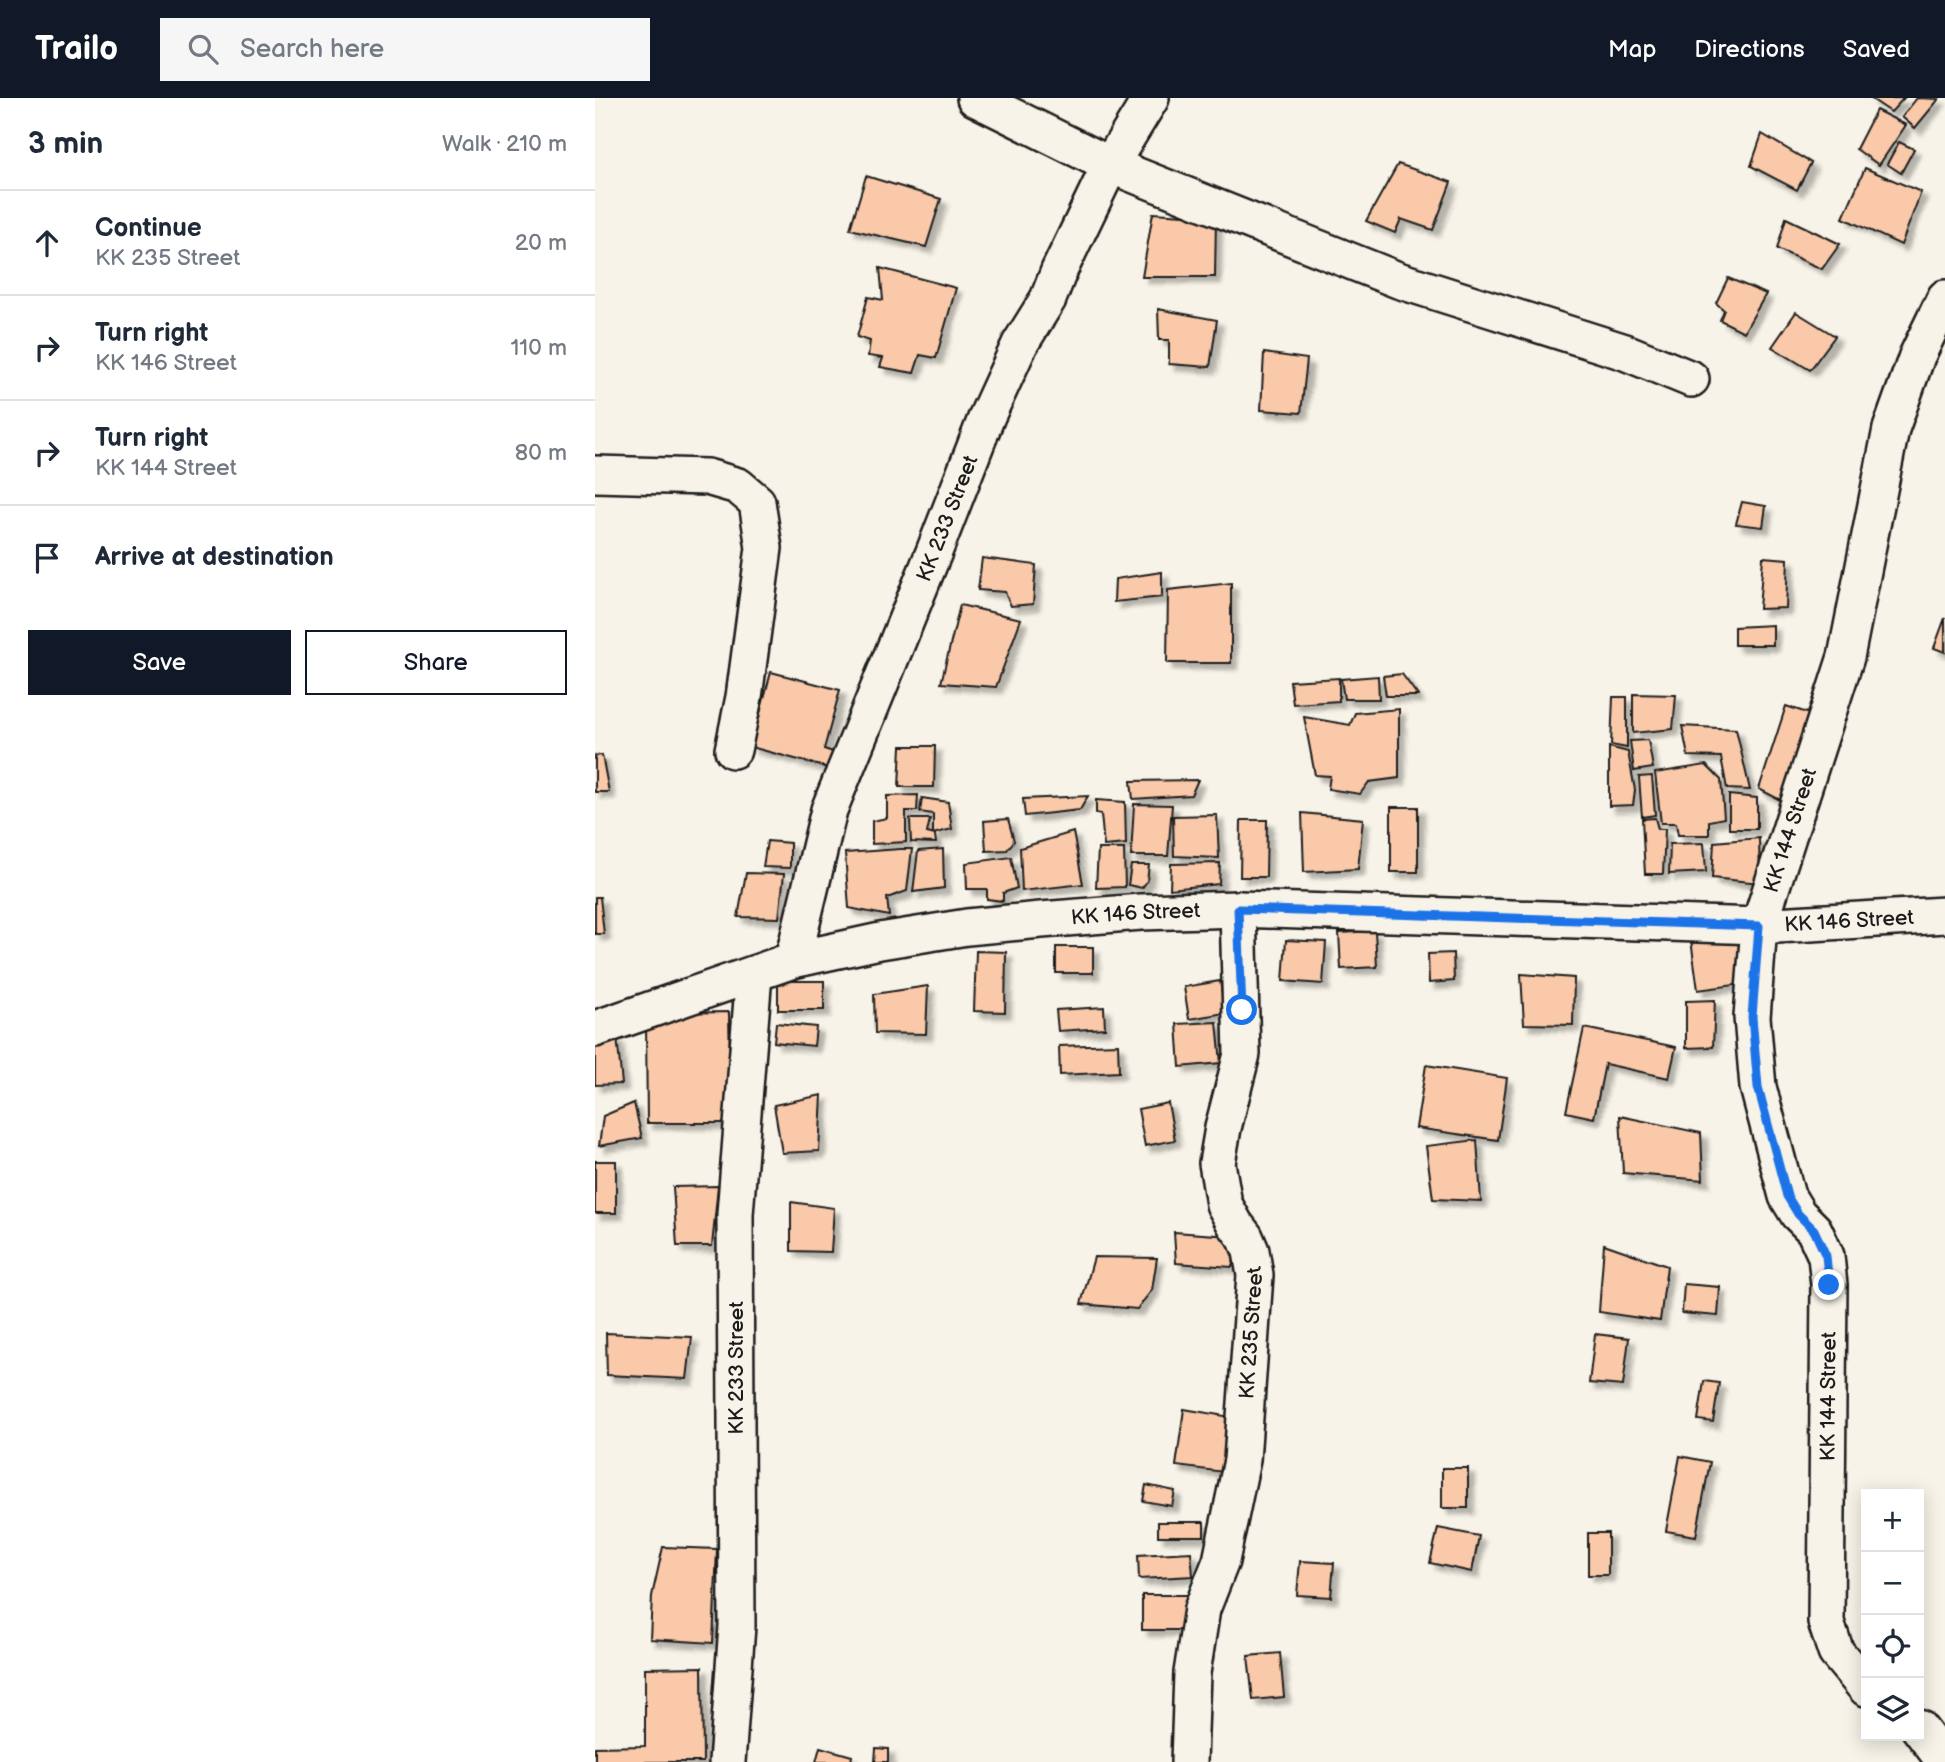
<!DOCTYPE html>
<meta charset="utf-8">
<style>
body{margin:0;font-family:"Balsamiq Sans",sans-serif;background:#f6f6f7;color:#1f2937}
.controls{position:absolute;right:21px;bottom:21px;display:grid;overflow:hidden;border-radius:0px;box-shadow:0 4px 18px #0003}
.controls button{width:63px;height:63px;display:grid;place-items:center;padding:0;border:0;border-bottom:2px solid #e0e1e3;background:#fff;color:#1f2937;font:35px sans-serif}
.stop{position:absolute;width:21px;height:21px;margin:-16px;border:5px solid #1a73e8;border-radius:50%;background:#fff}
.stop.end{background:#1a73e8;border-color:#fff;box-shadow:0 2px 7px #0008}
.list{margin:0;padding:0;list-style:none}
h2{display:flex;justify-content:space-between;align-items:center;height:91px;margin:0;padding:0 28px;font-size:30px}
h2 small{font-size:23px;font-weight:400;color:#747a83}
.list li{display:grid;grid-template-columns:46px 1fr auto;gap:21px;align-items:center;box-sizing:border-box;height:105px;padding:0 28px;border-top:2px solid #e0e1e3}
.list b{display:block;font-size:26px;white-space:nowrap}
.list p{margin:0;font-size:23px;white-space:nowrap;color:#747a83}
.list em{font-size:23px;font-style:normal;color:#747a83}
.actions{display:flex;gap:14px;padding:21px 28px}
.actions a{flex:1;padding:16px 0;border:2px solid #111827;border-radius:0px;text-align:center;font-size:24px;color:#111827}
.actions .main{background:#111827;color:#fff}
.icon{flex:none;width:38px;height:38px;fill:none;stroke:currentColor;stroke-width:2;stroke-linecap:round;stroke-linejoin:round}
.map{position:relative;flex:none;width:1350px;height:1664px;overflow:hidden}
header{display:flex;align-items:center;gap:42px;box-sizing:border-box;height:98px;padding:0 35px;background:#111827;color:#fff}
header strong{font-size:33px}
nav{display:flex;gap:38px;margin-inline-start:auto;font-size:24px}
.search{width:490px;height:63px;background:#f6f6f7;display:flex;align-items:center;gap:18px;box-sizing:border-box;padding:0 24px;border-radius:0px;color:#747a83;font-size:26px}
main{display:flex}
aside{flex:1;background:#fff}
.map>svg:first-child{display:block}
.building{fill:#fac9a9;stroke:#1c1c1c;stroke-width:2;filter:url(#shadow)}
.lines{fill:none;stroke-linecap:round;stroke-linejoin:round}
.minor-casing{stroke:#1c1c1c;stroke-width:40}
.minor{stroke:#f7f3e8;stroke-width:35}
.route{stroke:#1a73e8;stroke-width:9}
.labels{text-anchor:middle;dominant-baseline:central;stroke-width:5;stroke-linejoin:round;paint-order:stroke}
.street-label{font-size:21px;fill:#1c1c1c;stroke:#f7f3e8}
</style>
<header>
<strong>Trailo</strong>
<div class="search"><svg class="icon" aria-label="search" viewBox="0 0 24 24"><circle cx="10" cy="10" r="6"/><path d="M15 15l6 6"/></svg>Search here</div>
<nav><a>Map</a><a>Directions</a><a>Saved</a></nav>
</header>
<main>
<aside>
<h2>3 min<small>Walk · 210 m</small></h2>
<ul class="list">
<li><svg class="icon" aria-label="ahead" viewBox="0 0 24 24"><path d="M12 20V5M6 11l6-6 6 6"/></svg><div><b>Continue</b><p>KK 235 Street</p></div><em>20 m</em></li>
<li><svg class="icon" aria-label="right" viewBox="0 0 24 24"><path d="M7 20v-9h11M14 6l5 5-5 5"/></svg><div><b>Turn right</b><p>KK 146 Street</p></div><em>110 m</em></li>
<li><svg class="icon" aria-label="right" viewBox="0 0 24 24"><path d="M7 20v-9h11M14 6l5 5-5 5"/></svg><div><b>Turn right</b><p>KK 144 Street</p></div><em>80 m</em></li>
<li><svg class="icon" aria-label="arrive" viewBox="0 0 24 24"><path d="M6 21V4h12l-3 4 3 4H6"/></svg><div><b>Arrive at destination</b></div></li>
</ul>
<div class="actions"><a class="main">Save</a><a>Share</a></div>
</aside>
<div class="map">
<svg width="1350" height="1664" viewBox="0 0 1350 1664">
<defs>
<filter id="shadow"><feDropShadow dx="6" dy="6" stdDeviation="2" flood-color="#0004"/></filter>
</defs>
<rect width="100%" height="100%" fill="#f7f3e8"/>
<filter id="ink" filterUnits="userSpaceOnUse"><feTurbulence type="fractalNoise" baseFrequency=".0143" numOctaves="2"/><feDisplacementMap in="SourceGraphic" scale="14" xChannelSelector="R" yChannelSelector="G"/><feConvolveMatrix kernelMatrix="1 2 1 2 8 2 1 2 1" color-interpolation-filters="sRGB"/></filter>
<g filter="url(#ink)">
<g class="building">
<path d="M 1275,0 L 1309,0 L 1296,14 Z"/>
<path d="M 1322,0 L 1344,1 L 1320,30 L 1307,19 Z"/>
<path d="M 1281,12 L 1311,27 L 1284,67 L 1261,51 Z"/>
<path d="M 1167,36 L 1216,65 L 1202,92 L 1156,68 Z"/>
<path d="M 1304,44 L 1319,51 L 1306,75 L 1292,66 Z"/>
<path d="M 803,66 L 856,84 L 838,132 L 806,121 L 800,135 L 771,123 Z"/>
<path d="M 1270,70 L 1326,94 L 1306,147 L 1248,120 Z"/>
<path d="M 271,78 L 346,101 L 331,149 L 255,131 Z"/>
<path d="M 558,115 L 621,119 L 620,179 L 547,179 Z"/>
<path d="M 1191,120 L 1245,146 L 1227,171 L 1182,151 Z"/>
<path d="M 285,170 L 361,190 L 341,260 L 325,257 L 319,275 L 285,269 L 288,260 L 273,258 L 275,243 L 262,239 L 273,199 L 288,202 Z"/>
<path d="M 1133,180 L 1171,196 L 1149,234 L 1125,222 L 1129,212 L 1121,205 Z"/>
<path d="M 563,211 L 622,222 L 615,269 L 574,266 L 574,242 L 564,242 Z"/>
<path d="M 1201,214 L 1240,238 L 1215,272 L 1177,249 Z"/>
<path d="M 669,255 L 712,261 L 706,315 L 666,312 Z"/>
<path d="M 1147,404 L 1171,408 L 1168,429 L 1141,426 Z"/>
<path d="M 1168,459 L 1193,461 L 1191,510 L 1164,511 Z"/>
<path d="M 387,460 L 441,467 L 438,506 L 416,508 L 410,494 L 383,492 Z"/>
<path d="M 567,474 L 567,499 L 519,504 L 520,481 Z"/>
<path d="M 636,485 L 636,565 L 572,565 L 573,492 Z"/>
<path d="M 365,507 L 426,521 L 401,589 L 346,585 Z"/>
<path d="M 1350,520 L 1350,554 L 1339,550 Z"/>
<path d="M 1178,527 L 1178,547 L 1139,547 L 1139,529 Z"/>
<path d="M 176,574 L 245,592 L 229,651 L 241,655 L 237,671 L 156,649 Z"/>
<path d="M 807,576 L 823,598 L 791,598 L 788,578 Z"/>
<path d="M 783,578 L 784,601 L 749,601 L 746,581 Z"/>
<path d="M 744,580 L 744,603 L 698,606 L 695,583 Z"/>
<path d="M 1038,596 L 1081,597 L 1078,631 L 1038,635 Z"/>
<path d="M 1018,599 L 1032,599 L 1032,650 L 1016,647 Z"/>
<path d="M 1191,608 L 1218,617 L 1191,705 L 1164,691 Z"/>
<path d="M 804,611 L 804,680 L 774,684 L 765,696 L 733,691 L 735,678 L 720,677 L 709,619 L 755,627 L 760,615 Z"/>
<path d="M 1087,628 L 1141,631 L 1155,692 L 1132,691 L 1126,659 L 1093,658 Z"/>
<path d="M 1053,642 L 1058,670 L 1039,673 L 1035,643 Z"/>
<path d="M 306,648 L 340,648 L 339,689 L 304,689 Z"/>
<path d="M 1014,649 L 1033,654 L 1040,692 L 1038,707 L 1014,708 Z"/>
<path d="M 7,657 L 14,694 L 0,694 L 0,658 Z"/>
<path d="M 1111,667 L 1126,682 L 1129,720 L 1114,723 L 1114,737 L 1083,737 L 1081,725 L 1066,725 L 1060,675 Z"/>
<path d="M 1057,678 L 1060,717 L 1047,719 L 1044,679 Z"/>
<path d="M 603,682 L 596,697 L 538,701 L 536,683 Z"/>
<path d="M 323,697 L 322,713 L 311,713 L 311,744 L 277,746 L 277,723 L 292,720 L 292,698 Z"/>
<path d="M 1134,697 L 1162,700 L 1162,731 L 1134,731 Z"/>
<path d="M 493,698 L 485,712 L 430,718 L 428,701 Z"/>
<path d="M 327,700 L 353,704 L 357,731 L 338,736 L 338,716 L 325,714 Z"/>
<path d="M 501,702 L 530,704 L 531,746 L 509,748 L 506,716 L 501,715 Z"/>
<path d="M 539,706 L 577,707 L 573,758 L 536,758 Z"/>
<rect x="796" y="709" width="27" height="65"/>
<path d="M 707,715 L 768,721 L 763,771 L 709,774 Z"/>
<path d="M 622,717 L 624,760 L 579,758 L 578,718 Z"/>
<path d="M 1060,720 L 1063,731 L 1070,731 L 1068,776 L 1050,776 L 1047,721 Z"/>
<path d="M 315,721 L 335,721 L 332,735 L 340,737 L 341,745 L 316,744 Z"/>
<path d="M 413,721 L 419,743 L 412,752 L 391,753 L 389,723 Z"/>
<path d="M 646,722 L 672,722 L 671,779 L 645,779 Z"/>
<path d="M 478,734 L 488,786 L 427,793 L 425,750 Z"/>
<path d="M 1164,740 L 1165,785 L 1117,780 L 1119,744 Z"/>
<path d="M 172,743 L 195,745 L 195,770 L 168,769 Z"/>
<path d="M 1109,745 L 1111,774 L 1074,776 L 1075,746 Z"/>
<path d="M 305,751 L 317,751 L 312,793 L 292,800 L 294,818 L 254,810 L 250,755 Z"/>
<path d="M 348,751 L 349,790 L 318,794 L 323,753 Z"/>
<path d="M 503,751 L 529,751 L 530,789 L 501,790 Z"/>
<path d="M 416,759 L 422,790 L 408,795 L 408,803 L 392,801 L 392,791 L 372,791 L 371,765 Z"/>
<path d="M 625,765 L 624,786 L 575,791 L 576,766 Z"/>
<path d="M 536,767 L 554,767 L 552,783 L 547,790 L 533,787 Z"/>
<path d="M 151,775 L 189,776 L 184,820 L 143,819 Z"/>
<path d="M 0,799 L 5,799 L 9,836 L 0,836 Z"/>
<path d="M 780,833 L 782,869 L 746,871 L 744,835 Z"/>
<path d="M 1148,835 L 1155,885 L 1103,892 L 1096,842 Z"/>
<path d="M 691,842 L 731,844 L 728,886 L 688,883 Z"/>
<rect x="461" y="849" width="37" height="26"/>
<path d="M 381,853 L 411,854 L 410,914 L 379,913 Z"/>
<path d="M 858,855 L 859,883 L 834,885 L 833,856 Z"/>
<path d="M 926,876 L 979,880 L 978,927 L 929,926 Z"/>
<rect x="183" y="883" width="46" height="29"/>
<path d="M 625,883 L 630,915 L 594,921 L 589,889 Z"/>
<path d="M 333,888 L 331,936 L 280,935 L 279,896 Z"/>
<path d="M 1120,902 L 1118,949 L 1091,950 L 1091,903 Z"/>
<path d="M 509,909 L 510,930 L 463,933 L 461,912 Z"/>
<path d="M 134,914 L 136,1025 L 52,1025 L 51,925 L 72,924 L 72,915 Z"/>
<path d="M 622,924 L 626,965 L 585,969 L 582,926 Z"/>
<path d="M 181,925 L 221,929 L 219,948 L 179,944 Z"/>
<path d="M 989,930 L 1081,949 L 1074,980 L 1010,966 L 999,1020 L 971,1014 Z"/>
<path d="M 22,939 L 27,986 L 0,987 L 0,949 Z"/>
<path d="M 523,946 L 524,974 L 465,977 L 464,948 Z"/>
<path d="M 831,967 L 912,980 L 903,1042 L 821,1030 Z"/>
<path d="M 227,997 L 224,1053 L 187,1055 L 179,1007 Z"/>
<path d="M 39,1005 L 47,1040 L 4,1048 L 8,1018 Z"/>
<path d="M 573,1005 L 580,1042 L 550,1048 L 543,1011 Z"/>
<path d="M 1025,1018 L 1106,1035 L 1108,1082 L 1028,1075 Z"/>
<path d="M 882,1042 L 886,1103 L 838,1101 L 831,1048 Z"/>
<rect x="0" y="1063" width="21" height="52"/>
<path d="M 123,1088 L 117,1148 L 82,1148 L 78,1089 Z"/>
<path d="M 196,1104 L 239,1110 L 236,1154 L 196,1153 Z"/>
<path d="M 579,1134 L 635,1138 L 640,1158 L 637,1169 L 581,1165 Z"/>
<path d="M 1009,1146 L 1072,1168 L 1065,1223 L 1004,1214 Z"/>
<path d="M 499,1159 L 562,1160 L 557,1192 L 542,1211 L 486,1206 Z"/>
<path d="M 1089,1186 L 1125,1189 L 1123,1218 L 1087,1215 Z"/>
<path d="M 11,1235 L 97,1239 L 92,1281 L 12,1277 Z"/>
<path d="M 1000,1236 L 1034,1240 L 1028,1288 L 994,1285 Z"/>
<path d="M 1109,1283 L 1124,1285 L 1118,1324 L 1103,1322 Z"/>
<path d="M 589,1311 L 636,1319 L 629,1374 L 581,1368 Z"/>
<path d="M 1085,1358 L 1115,1364 L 1101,1438 L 1071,1433 Z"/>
<rect x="847" y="1370" width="26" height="40"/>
<path d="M 551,1387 L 580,1393 L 577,1408 L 548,1403 Z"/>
<rect x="563" y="1424" width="46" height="14"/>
<path d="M 843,1430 L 884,1438 L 877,1474 L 835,1465 Z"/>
<rect x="993" y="1435" width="20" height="42"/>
<path d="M 68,1449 L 122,1451 L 118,1545 L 55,1541 L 57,1498 Z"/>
<path d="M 596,1454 L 598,1478 L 544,1481 L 543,1457 Z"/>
<path d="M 705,1463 L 739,1465 L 736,1499 L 702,1497 Z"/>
<rect x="547" y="1497" width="52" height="35"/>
<path d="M 685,1555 L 689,1599 L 658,1602 L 653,1558 Z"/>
<path d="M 107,1569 L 108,1664 L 0,1664 L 0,1649 L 50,1648 L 50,1570 Z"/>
<path d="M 225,1649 L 257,1658 L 256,1664 L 221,1664 Z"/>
<path d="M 281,1650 L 293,1651 L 293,1664 L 280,1664 Z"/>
</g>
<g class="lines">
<defs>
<g id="minor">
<path d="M 380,0 L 515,67 L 803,182 L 1030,254 L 1096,281"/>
<path d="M 0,376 L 112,379 L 143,388 L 162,404 L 169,450 L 149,599 L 138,652"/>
<path id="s1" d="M 198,862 L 234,712 L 339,454 L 392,318 L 425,246 L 453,201 L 464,173 L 515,67 L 556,0"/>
<path id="s2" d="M 0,931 L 198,862 L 285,843 L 372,829 L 446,822 L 546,814 L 643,811 L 1164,828 L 1350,817"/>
<path id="s3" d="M 1271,1590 L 1241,1554 L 1231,1524 L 1234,1187 L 1231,1158 L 1219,1132 L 1203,1116 L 1192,1098 L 1163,989 L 1157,919 L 1164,828 L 1251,559 L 1296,331 L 1322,258 L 1350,200"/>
<path d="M 1324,1630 L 1343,1655 L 1347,1664"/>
<path d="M 132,1664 L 142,1528 L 140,1116 L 159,876"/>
<path id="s4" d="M 594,1664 L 597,1575 L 607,1511 L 626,1463 L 647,1362 L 660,1177 L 656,1153 L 650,1139 L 640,1126 L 629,1106 L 622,1065 L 628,1030 L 647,956 L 643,811"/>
</g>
</defs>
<use href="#minor" class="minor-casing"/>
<use href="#minor" class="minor"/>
</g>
</g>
<g class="lines" filter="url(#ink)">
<path class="route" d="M 647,912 L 643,811 L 1164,828 L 1157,919 L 1163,989 L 1192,1098 L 1203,1116 L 1219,1132 L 1231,1158 L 1234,1187"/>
</g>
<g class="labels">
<g class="street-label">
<text stroke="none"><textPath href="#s1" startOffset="469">KK 233 Street</textPath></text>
<text stroke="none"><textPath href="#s3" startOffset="892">KK 144 Street</textPath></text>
<text stroke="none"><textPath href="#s2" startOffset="556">KK 146 Street</textPath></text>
<text stroke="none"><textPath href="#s2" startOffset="1270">KK 146 Street</textPath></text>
<text stroke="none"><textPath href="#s4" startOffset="436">KK 235 Street</textPath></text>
<text transform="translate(141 1270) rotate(-90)">KK 233 Street</text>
<text stroke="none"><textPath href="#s3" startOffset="304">KK 144 Street</textPath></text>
</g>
</g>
</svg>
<div class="controls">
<button>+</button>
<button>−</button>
<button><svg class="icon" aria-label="locate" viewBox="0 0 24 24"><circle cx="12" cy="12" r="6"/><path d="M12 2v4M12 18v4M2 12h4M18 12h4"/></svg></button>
<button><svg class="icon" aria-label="layers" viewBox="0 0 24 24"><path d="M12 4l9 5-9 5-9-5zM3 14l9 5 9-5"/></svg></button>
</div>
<div class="stop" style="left:647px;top:912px"></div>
<div class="stop end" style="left:1234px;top:1187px"></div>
</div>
</main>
